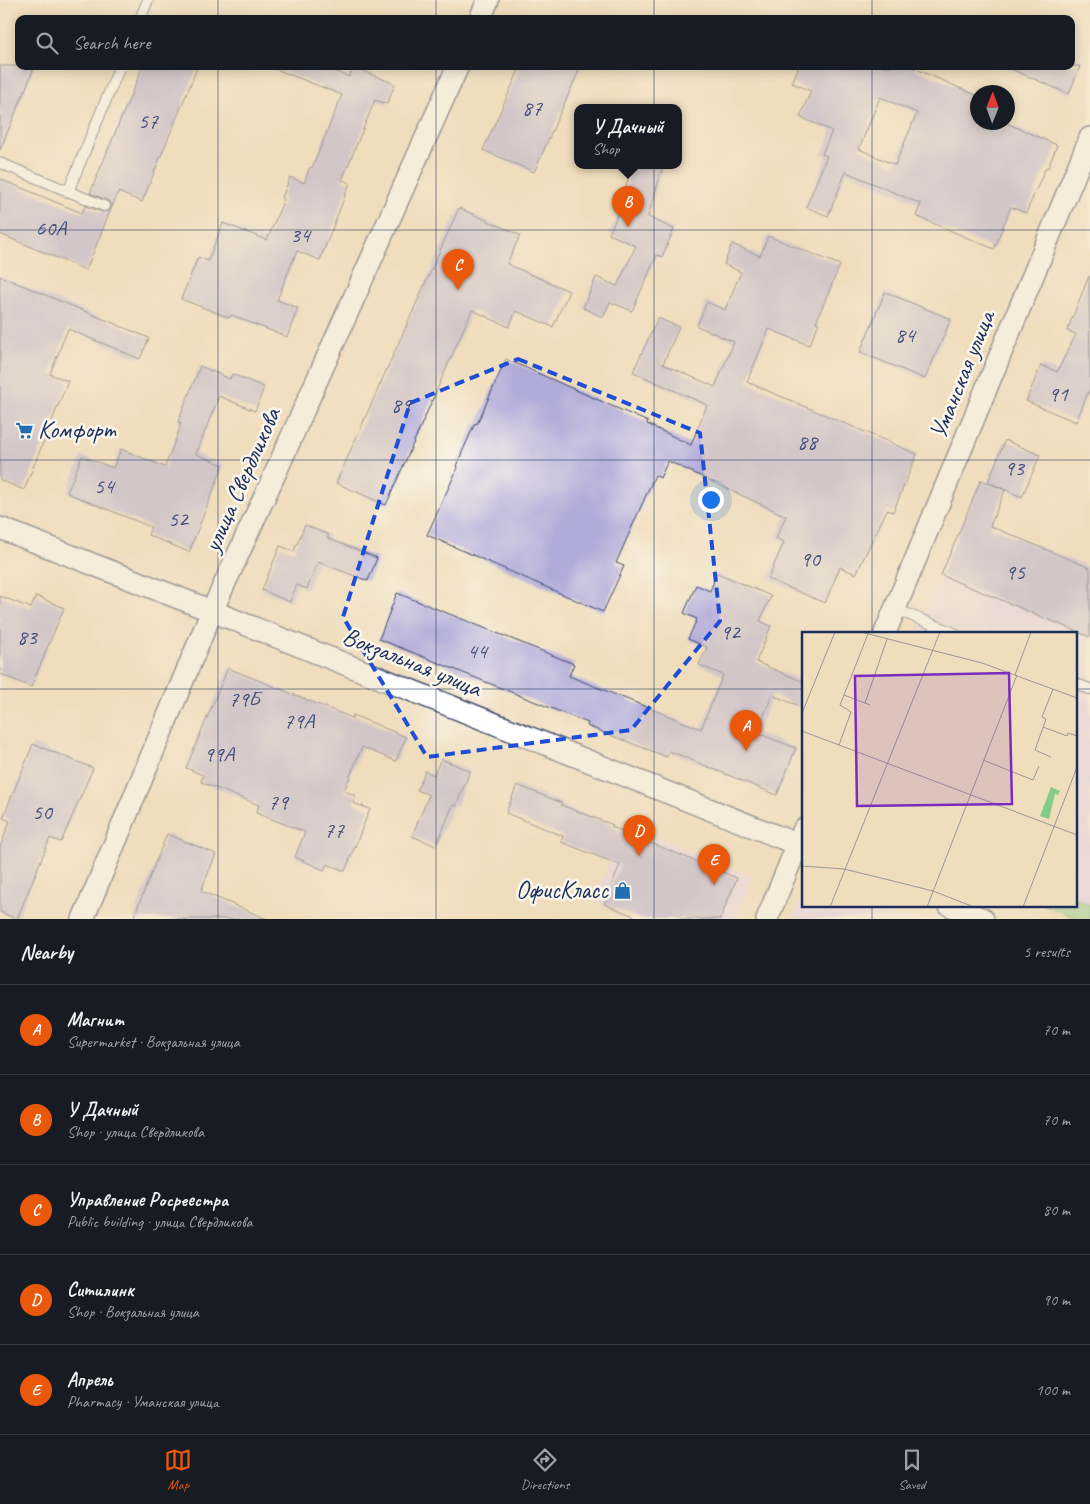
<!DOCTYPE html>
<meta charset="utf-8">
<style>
body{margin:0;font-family:Caveat,sans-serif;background:#242831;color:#f1f3f6}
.compass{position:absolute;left:970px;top:85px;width:45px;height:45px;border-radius:50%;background:#171b24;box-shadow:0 2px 12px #0003;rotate:1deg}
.you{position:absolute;left:710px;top:499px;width:18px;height:18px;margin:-12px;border:4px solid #fff;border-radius:50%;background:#1a73e8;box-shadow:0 0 0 8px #1a73e833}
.badge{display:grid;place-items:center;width:32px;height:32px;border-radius:50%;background:#ea580c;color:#fff;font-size:16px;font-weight:700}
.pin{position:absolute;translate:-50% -41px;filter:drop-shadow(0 1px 2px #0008)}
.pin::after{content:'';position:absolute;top:26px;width:18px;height:15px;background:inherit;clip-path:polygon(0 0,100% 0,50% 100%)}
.popup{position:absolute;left:574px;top:104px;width:108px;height:65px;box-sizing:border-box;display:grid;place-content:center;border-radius:10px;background:#171b24;filter:drop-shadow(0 1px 4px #0005);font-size:16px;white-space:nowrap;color:#9ea1a6}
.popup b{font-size:19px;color:#f1f3f6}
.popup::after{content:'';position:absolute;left:50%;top:100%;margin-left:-10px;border:10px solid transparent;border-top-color:#171b24}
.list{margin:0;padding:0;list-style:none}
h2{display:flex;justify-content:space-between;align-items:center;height:65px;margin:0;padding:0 20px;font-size:21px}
h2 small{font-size:16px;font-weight:400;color:#9ea1a6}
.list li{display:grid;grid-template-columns:32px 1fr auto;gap:15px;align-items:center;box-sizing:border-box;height:90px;padding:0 20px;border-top:1px solid #363941}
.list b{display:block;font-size:19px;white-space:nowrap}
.list p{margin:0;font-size:16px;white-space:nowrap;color:#9ea1a6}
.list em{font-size:16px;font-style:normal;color:#9ea1a6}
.icon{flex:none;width:28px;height:28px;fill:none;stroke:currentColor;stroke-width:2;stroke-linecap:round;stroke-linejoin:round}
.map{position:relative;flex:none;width:1090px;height:919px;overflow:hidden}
.search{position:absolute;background:#171b24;box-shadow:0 2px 12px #0003;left:15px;right:15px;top:15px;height:55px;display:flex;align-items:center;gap:12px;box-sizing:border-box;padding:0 18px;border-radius:10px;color:#9ea1a6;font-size:19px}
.sheet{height:515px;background:#171b24}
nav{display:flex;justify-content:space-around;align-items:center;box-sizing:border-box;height:70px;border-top:1px solid #363941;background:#171b24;font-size:14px;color:#9ea1a6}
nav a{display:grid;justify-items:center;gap:2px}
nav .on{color:#ea580c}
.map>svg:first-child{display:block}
.built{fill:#e3d3f2}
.green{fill:#83cc88;stroke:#4f7e73}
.building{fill:#b1abd9;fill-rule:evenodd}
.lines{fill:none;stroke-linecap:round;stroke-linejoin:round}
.service-casing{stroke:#3b496c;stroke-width:12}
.minor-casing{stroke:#3b496c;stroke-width:24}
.service{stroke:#fff;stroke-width:10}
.minor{stroke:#fff;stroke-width:21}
.marked{fill:none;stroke:#1d4ed8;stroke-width:4;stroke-dasharray:10 6;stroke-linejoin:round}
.grid{fill:none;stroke:#1b2f5e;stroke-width:1;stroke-opacity:0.55}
.labels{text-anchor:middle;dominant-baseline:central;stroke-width:5;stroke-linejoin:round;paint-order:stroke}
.number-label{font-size:22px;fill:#404e7d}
.street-label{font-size:25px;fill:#1b2f5e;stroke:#fbf7ec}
.poi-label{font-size:25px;fill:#1b2f5e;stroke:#fbf7ec;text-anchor:start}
.inset-road{fill:none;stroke:#9a9796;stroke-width:1}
.view{fill:#7b2cbf;fill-opacity:0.15;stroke:#7b2cbf;stroke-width:2.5}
.inset-edge{fill:none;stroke:#1b2f5e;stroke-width:2.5}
</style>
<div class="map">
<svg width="1090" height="919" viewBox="0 0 1090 919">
<rect width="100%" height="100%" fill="#fbf7ec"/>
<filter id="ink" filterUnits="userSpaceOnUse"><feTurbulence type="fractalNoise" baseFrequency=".02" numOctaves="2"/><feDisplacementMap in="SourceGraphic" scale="10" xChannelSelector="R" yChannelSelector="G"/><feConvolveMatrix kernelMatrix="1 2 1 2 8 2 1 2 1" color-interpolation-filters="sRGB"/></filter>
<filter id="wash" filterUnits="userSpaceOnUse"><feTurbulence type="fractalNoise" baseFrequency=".0096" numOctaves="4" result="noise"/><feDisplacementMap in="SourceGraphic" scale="20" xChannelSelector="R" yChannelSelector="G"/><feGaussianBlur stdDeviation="1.12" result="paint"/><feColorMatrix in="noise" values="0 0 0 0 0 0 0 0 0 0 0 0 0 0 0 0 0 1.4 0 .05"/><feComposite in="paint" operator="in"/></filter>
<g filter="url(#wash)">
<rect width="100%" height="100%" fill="#efddbc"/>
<g class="built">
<path d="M 965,516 L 1090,568 L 1090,919 L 1078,919 L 1044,905 L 1076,905 L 1076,633 L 917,633 Z"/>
<path d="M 625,825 L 752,877 L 736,919 L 641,919 L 594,900 Z"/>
<path d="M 804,891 L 804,905 L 864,905 L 899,919 L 793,919 Z"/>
</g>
<path class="green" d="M 1076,898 L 1090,904 L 1090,919 L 1078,919 L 1044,905 L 1076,905 Z"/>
<g id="blocks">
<g class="building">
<path d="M 0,66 L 35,66 L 0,150 Z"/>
<path d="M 143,66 L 198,66 L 142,202 L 118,192 L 86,270 L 0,234 L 0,179 L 82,213 L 85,206 L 102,212 L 109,211 L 111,206 L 109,201 L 90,193 Z"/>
<path d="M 273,66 L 323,66 L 349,77 L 353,67 L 395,84 L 387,104 L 375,100 L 342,180 L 350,183 L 320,260 L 297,251 L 277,300 L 298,308 L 287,337 L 231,315 L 230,318 L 181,299 L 198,257 L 208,261 L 223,223 L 267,240 L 284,199 L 282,198 L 290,177 L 304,183 L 310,167 L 312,168 L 342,95 L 273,68 Z"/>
<path d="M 521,66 L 581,66 L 534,172 L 483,150 Z"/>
<path d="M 799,66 L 909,66 L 978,96 L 977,122 L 1004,122 L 1057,145 L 1048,168 L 1046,167 L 1026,213 L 1011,207 L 994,249 L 916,216 L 921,204 L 846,172 L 828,216 L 806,207 L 827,156 L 822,154 L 832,131 L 800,117 L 811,91 L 792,83 ZM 880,97 L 917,113 L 895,165 L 859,149 Z"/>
<path d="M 1004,66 L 1080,66 L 1069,94 Z"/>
<path d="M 632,166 L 663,166 L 648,217 L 674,229 L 662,257 L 657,255 L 632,311 L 610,302 L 603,317 L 583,308 L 596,277 L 617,286 L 636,246 L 609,234 L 627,193 L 624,192 Z"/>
<path d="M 459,208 L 520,235 L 507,264 L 569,291 L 553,327 L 516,311 L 509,327 L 472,310 L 386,505 L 336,483 Z"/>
<path d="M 768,236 L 840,265 L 816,322 L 819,323 L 809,345 L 769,329 L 747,382 L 917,454 L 893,512 L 887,510 L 856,574 L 840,567 L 825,603 L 768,579 L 784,542 L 776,538 L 786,516 L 668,461 L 660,478 L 655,475 L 616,563 L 624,566 L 603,612 L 427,535 L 458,467 L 456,466 L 475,423 L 477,424 L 506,359 L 648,422 L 647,424 L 691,445 L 707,405 L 633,372 L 658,318 L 679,327 L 663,364 L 715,387 L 734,342 L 697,326 L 707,302 L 725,310 L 741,272 L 724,264 L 732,244 L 760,256 Z"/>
<path d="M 0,276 L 149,338 L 140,359 L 68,329 L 50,374 L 68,381 L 24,490 L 0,480 Z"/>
<path d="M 1089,276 L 1090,388 L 1076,422 L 1026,401 L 1041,365 L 1057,372 L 1076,334 L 1067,331 Z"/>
<path d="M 885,292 L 951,319 L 925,379 L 860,352 Z"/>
<path d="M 200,366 L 230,379 L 232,374 L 264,387 L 255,411 L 219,396 L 196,454 L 223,465 L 189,552 L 148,535 L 151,527 L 67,493 L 82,456 L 113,468 L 121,449 L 165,467 L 179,430 L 181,423 L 178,422 Z"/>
<path d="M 1005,440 L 1040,455 L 1022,497 L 988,482 Z"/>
<path d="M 981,480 L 1005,490 L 990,526 L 1090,568 L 1090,637 L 941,575 Z"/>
<path d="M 305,525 L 329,535 L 327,538 L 377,558 L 368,581 L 318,562 L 307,589 L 297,585 L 290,602 L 262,590 L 280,546 L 294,551 Z"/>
<path d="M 717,573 L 771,596 L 760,621 L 771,626 L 756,662 L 804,682 L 804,708 L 772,695 L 757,733 L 796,748 L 777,795 L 669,751 L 667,757 L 587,726 L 588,723 L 379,639 L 397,593 L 574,664 L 569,676 L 701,729 L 723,675 L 699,665 L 707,647 L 688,639 L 697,619 L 684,613 L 696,585 L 710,591 Z"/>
<path d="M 0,596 L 31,608 L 36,596 L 64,608 L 31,687 L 0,674 Z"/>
<path d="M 228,668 L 352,718 L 353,715 L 406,737 L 396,761 L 362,747 L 344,791 L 356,796 L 353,803 L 370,809 L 345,871 L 327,864 L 324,870 L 295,857 L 305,832 L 256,813 L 259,805 L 201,782 L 203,775 L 186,768 Z"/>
<path d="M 33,744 L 93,768 L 61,842 L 50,838 L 17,919 L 16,919 L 0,912 L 0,847 L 10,821 L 3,818 Z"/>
<path d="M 441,759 L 470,771 L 456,806 L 453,805 L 436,846 L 412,836 L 429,795 L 417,790 L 425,771 L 434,775 Z"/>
<path d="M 517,785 L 562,803 L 561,805 L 613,825 L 612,827 L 737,878 L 720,919 L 641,919 L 604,904 L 620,865 L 561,842 L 563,836 L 506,813 Z"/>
<path d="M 167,834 L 216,854 L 201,891 L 267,919 L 133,919 Z"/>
</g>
</g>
</g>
<g filter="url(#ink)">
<use href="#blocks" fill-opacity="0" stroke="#3b496c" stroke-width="1"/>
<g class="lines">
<defs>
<g id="service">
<path d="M 140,19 L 148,0"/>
<path d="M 0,163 L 104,206"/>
<path d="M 68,192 L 120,66"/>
<path d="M 895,609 L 954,633"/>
<path d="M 1076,684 L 1090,689"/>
</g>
<g id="minor">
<path d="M 480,19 L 488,0"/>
<path d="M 0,528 L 212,611 L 804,847"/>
<path d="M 885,633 L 1090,138"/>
<path d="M 949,905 L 983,919"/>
<path d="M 83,919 L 212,611 L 274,476 L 458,66"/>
<path d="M 767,919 L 804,829"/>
</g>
</defs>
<use href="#service" class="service-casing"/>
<use href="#minor" class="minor-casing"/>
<use href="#service" class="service"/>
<use href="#minor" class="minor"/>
</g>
</g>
<path d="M0 0H1090V919H0ZM 518,359 L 700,433 L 720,621 L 631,730 L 427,757 L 343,617 L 410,403 Z" fill="#efddbc" fill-opacity=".55" fill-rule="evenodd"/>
<path class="marked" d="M 518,359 L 700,433 L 720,621 L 631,730 L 427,757 L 343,617 L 410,403 Z"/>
<path class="grid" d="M 218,0 L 218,19M 436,0 L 436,19M 654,0 L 654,19M 872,0 L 872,19M 218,66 L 218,919M 436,66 L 436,919M 654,66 L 654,919M 872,66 L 872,633M 0,230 L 1090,230M 0,460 L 1090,460M 0,689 L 804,689M 1076,689 L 1090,689M 872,905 L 872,919"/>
<defs>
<symbol id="supermarket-bare" viewBox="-9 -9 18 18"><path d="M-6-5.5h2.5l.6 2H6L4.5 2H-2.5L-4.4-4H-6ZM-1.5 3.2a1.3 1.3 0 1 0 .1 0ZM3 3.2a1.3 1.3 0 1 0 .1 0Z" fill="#1f6fb2" stroke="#fbf7ec" stroke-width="2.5" paint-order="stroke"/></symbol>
<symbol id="shop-bare" viewBox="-9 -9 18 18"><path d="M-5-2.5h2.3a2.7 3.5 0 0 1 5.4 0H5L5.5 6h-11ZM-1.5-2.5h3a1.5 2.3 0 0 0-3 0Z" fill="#1f6fb2" stroke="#fbf7ec" stroke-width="2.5" paint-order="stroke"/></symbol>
</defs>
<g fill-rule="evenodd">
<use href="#supermarket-bare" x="12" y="418" width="25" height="25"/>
<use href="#shop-bare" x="610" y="878" width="25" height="25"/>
</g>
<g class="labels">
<g class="number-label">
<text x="532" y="108">87</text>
<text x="148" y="121">57</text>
<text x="51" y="228">60А</text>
<text x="300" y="235">34</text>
<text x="905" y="335">84</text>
<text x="1058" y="394">91</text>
<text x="401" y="405">89</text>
<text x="807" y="442">88</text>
<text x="1014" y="468">93</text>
<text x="104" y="486">54</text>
<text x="178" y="519">52</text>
<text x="810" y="559">90</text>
<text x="1015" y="572">95</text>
<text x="730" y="632">92</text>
<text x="27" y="637">83</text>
<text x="477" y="651">44</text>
<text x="244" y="699">79Б</text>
<text x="299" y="721">79А</text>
<text x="219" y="754">99А</text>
<text x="278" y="802">79</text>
<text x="42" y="812">50</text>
<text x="334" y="830">77</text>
</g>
<g class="street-label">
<text transform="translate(962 375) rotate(-68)">Уманская улица</text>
<text transform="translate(242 480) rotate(-66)">улица Свердликова</text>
<text transform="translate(412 662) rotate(22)">Вокзальная улица</text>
</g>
<g class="poi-label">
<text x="38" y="430">Комфорт</text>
<text x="608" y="890" text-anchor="end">ОфисКласс</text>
</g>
</g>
<g transform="translate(802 632)">
<rect width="275" height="275" fill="#efddbc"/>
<path d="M 249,155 L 258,159 L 256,163 L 253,162 L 247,187 L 238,184 Z" fill="#83cc88"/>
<path class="inset-road" d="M 59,0 L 180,31 L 275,66M 213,43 L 229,0M 42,63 L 68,73M 63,71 L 85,7M 0,81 L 33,0M 241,95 L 265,104 L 266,101 L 275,104M 0,99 L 275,203M 37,113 L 49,80 L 38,73 L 66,2M 249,125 L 233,118 L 244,87 L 240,85 L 251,57M 181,128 L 231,148 L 237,134M 0,234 L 42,237 L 83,247 L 131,259 L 172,275M 28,275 L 138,0M 125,275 L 215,43M 221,275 L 275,135"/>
<path class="view" d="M 207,41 L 210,172 L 55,174 L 53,44 Z"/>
<rect width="275" height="275" class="inset-edge"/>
</g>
</svg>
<svg class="compass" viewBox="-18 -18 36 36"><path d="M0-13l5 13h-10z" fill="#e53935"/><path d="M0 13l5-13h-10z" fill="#9ea1a6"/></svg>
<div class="you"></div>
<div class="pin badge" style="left:746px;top:751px">A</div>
<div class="pin badge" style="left:628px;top:227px">B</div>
<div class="popup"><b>У Дачный</b>Shop</div>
<div class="pin badge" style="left:458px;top:290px">C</div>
<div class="pin badge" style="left:639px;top:856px">D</div>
<div class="pin badge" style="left:714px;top:885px">E</div>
<div class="search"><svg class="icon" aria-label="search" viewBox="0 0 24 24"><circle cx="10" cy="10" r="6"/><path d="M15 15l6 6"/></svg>Search here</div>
</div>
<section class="sheet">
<h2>Nearby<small>5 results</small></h2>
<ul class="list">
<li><span class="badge">A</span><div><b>Магнит</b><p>Supermarket · Вокзальная улица</p></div><em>70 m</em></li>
<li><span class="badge">B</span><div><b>У Дачный</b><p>Shop · улица Свердликова</p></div><em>70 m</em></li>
<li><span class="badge">C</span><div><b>Управление Росреестра</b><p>Public building · улица Свердликова</p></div><em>80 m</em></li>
<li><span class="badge">D</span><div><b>Ситилинк</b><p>Shop · Вокзальная улица</p></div><em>90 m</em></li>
<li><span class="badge">E</span><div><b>Апрель</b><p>Pharmacy · Уманская улица</p></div><em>100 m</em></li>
</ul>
</section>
<nav>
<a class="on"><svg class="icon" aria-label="map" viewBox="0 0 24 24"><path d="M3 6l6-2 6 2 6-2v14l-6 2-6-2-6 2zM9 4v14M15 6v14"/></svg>Map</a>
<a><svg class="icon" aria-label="directions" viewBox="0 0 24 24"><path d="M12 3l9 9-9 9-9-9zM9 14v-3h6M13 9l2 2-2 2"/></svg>Directions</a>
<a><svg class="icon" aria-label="saved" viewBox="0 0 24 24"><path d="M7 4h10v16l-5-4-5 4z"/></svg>Saved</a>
</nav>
